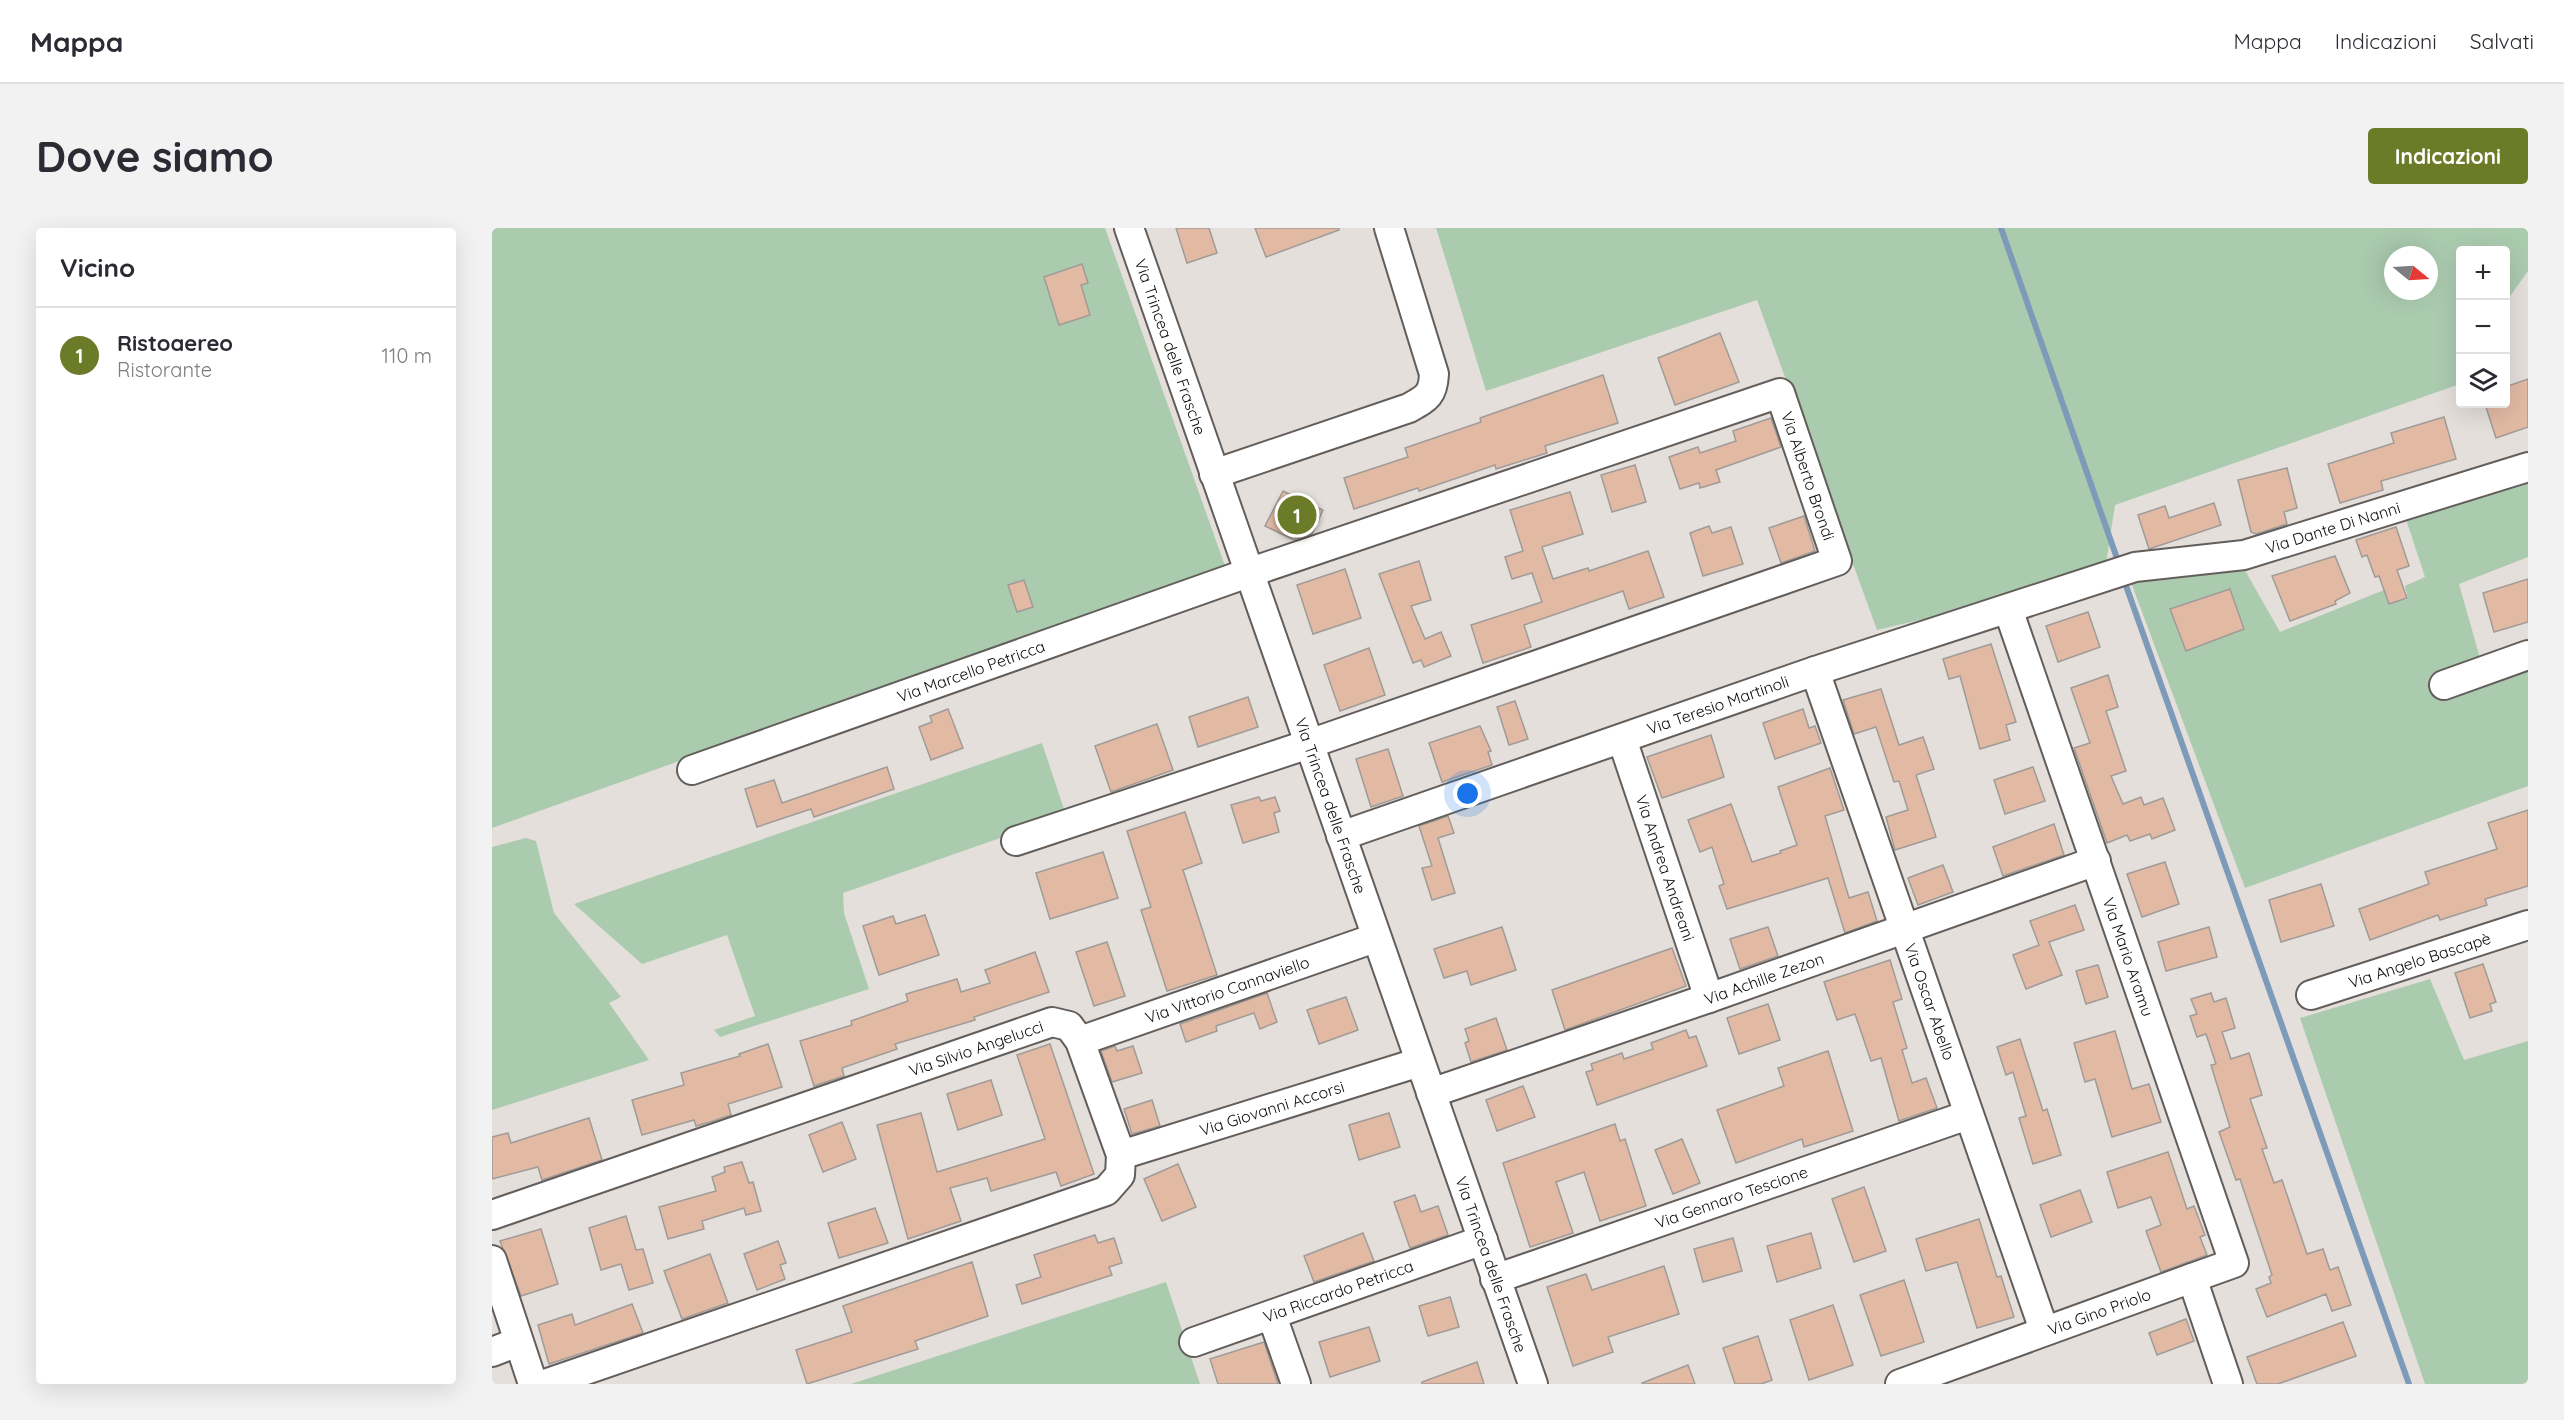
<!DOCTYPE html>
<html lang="it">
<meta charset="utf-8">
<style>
body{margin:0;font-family:Quicksand,sans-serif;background:#f2f2f3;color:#2b2b33}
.controls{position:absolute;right:18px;top:18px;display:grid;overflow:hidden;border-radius:6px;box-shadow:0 6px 24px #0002}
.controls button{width:54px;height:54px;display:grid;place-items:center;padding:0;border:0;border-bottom:2px solid #e1e1e2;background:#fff;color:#2b2b33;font:30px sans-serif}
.compass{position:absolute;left:1892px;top:18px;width:54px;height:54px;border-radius:50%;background:#fff;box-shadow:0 6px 24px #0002;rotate:108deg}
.you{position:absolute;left:976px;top:566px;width:21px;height:21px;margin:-15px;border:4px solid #fff;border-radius:50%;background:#1a73e8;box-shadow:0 0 0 9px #1a73e833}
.badge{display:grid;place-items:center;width:39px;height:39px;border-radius:50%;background:#6c7b28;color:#fff;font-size:20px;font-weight:700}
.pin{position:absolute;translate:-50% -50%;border:3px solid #fff;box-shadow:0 2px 6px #0006}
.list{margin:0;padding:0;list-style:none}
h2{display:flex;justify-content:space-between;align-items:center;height:78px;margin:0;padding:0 24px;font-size:26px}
h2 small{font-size:20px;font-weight:400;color:#7c7c81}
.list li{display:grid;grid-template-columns:39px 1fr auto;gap:18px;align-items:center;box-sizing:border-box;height:96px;padding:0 24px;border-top:2px solid #e1e1e2}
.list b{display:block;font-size:22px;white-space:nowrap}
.list p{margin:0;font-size:20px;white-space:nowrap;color:#7c7c81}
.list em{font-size:20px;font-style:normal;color:#7c7c81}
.icon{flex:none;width:33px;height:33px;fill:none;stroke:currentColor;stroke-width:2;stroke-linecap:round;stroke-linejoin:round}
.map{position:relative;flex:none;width:2036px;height:1156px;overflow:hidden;border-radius:6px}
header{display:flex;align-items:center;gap:36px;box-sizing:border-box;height:84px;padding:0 30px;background:#fff;border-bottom:2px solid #e1e1e2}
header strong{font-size:28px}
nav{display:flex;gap:33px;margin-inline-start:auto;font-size:21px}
.intro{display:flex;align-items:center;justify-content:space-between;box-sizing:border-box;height:144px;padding:0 36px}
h1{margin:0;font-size:42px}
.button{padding:15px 27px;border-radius:6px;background:#6c7b28;color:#fff;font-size:21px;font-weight:700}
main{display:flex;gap:36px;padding:0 36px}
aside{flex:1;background:#fff;border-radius:6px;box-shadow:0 6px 24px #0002}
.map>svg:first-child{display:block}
.green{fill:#abcbaf;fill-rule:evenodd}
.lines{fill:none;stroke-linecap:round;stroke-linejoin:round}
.stream{stroke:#7d9bb8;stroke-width:6}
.building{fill:#e2baa4;stroke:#a09b98;stroke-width:1.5}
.minor-casing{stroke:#635e5b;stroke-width:32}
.minor{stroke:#fff;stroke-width:28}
.labels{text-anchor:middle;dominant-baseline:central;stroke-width:4.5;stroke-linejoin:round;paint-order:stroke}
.street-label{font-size:16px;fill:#0d0b0a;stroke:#fff}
</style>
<header>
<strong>Mappa</strong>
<nav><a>Mappa</a><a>Indicazioni</a><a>Salvati</a></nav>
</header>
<div class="intro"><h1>Dove siamo</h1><a class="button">Indicazioni</a></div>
<main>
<aside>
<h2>Vicino<small></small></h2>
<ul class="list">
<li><span class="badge">1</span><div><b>Ristoaereo</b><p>Ristorante</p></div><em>110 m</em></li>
</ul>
</aside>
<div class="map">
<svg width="2036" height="1156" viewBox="0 0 2036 1156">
<rect width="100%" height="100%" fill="#e4dfdb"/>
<g class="green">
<path d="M 0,0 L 613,0 L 733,338 L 0,600 Z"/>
<path d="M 944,0 L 2036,0 L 2036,43 L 2014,74 L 2014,22 L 1968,22 L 1968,156 L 1623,277 L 1612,349 L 1385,402 L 1265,72 L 994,163 ZM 1901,27 L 1937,27 L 1937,63 L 1901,63 Z"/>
<path d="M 2036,244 L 2036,329 L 1967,356 L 1988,430 L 1952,441 L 1963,465 L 2036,440 L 2036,558 L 1753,660 L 1637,349 L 1750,337 L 1788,404 L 1892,362 L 1898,375 L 1916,371 L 1913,358 L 1933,349 L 1911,282 Z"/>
<path d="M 550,515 L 574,587 L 351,665 L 352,685 L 377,761 L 228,809 L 222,802 L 263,788 L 235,707 L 150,736 L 82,676 Z"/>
<path d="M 34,610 L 44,613 L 62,685 L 129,769 L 117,775 L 157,832 L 0,882 L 0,619 Z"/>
<path d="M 1938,751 L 1972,832 L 2036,813 L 2036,1156 L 1933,1156 L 1808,790 Z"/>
<path d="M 674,1054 L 708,1156 L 359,1156 Z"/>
</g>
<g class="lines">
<g class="stream">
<path d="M 1509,0 L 1627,336"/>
<path d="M 1632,352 L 1917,1156"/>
</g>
</g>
<g class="building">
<path d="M 684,0 L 717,0 L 725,25 L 695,35 Z"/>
<path d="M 763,0 L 847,0 L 847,2 L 774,29 Z"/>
<path d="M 590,36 L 596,55 L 589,57 L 598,87 L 567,97 L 552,49 Z"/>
<path d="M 1228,105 L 1247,154 L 1183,177 L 1166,130 Z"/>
<path d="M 1111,147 L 1126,195 L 1053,218 L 1055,225 L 1004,241 L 1003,237 L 927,263 L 926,260 L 862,281 L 852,250 L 916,229 L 913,220 L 989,194 L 988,190 Z"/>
<path d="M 2036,151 L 2036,199 L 2004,210 L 1993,176 L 2013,176 L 2013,159 Z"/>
<path d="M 1952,189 L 1964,231 L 1889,253 L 1891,262 L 1848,275 L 1836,236 L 1902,215 L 1899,205 Z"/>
<path d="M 1279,190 L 1289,219 L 1224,242 L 1228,254 L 1208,260 L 1207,255 L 1188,261 L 1177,229 L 1206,219 L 1208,225 L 1244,213 L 1241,203 Z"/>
<path d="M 1143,237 L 1154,274 L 1120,284 L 1109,247 Z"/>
<path d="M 1795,240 L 1805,280 L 1792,284 L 1795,296 L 1764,306 L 1759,304 L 1746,252 Z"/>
<path d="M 791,263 L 831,282 L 820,306 L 802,312 L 773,298 Z"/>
<path d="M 1078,264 L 1091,306 L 1050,319 L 1061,351 L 1096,340 L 1097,343 L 1156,323 L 1172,369 L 1137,381 L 1131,363 L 1032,397 L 1039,419 L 991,435 L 979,397 L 1050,374 L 1040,345 L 1020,351 L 1013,329 L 1031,323 L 1018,282 Z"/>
<path d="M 1722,275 L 1729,297 L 1657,321 L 1646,287 L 1673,278 L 1677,290 Z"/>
<path d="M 1312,288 L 1323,323 L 1289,335 L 1277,300 Z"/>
<path d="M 1217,298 L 1220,305 L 1239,299 L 1251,336 L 1211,348 L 1198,305 Z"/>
<path d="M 1904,299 L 1917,338 L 1905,342 L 1915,370 L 1897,376 L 1887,348 L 1883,349 L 1875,327 L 1870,329 L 1864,312 Z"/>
<path d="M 1843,328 L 1858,365 L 1843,373 L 1844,376 L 1798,393 L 1780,348 Z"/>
<path d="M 927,333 L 939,372 L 919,378 L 933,411 L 949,404 L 959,428 L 932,439 L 929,432 L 921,435 L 887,346 Z"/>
<path d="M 853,341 L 869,390 L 821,406 L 805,357 Z"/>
<path d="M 2036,351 L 2036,394 L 2002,404 L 1991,365 Z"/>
<path d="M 532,352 L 541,379 L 525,384 L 516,357 Z"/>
<path d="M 1738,361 L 1752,401 L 1694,423 L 1678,381 Z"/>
<path d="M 1596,384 L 1608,419 L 1566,434 L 1554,398 Z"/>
<path d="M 1499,416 L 1524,494 L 1514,497 L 1518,512 L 1488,521 L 1468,448 L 1457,451 L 1451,431 Z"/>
<path d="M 877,420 L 893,467 L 848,483 L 832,437 Z"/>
<path d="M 1616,447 L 1626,479 L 1614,483 L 1634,543 L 1619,548 L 1631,576 L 1649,569 L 1652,577 L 1671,570 L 1683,602 L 1660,611 L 1658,606 L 1638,613 L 1635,607 L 1615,615 L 1582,520 L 1598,515 L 1579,460 Z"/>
<path d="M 1389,461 L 1407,517 L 1431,509 L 1442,541 L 1424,547 L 1444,609 L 1403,622 L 1394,589 L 1416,582 L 1407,553 L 1402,554 L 1384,499 L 1362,506 L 1351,472 Z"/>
<path d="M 756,469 L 766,499 L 706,519 L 697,489 Z"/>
<path d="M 1023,473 L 1036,511 L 1017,517 L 1005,479 Z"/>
<path d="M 456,481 L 471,520 L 439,532 L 427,499 L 440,494 L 438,488 Z"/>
<path d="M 1311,481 L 1317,500 L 1323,498 L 1329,515 L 1283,531 L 1271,495 Z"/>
<path d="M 665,496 L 681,542 L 619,564 L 603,518 Z"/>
<path d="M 988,498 L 999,523 L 996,524 L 1000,537 L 950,554 L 937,515 Z"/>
<path d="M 1219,507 L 1232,549 L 1170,570 L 1155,529 Z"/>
<path d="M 896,521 L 911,568 L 879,579 L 864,531 Z"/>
<path d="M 395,539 L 402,561 L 322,589 L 319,581 L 265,599 L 253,561 L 282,552 L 290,575 Z"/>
<path d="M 1541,539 L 1553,573 L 1513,586 L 1502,552 Z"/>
<path d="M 1338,540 L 1352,582 L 1333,588 L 1357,670 L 1376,664 L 1385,693 L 1353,705 L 1336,650 L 1235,681 L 1227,658 L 1232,656 L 1220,619 L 1208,624 L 1196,592 L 1239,576 L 1260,634 L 1289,625 L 1288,623 L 1305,617 L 1286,559 Z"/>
<path d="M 767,569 L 769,573 L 783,569 L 788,583 L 782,585 L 787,604 L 751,615 L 739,577 Z"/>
<path d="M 2036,582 L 2036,658 L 1993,671 L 1995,677 L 1948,692 L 1946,687 L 1878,712 L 1867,681 L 1937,656 L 1933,644 L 2005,621 L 1996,595 Z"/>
<path d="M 693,584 L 710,635 L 691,642 L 725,747 L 675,763 L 649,682 L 659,679 L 635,603 Z"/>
<path d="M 956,588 L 962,605 L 946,610 L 963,665 L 940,672 L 930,640 L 940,638 L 927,598 Z"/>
<path d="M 1562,596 L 1572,627 L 1511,648 L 1501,619 Z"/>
<path d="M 611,624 L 626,670 L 558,691 L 544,645 Z"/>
<path d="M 1673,634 L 1687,676 L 1650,689 L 1635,646 Z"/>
<path d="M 1451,637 L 1461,664 L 1426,677 L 1416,650 Z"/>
<path d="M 1829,656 L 1842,698 L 1789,714 L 1777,672 Z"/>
<path d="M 1583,677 L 1592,702 L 1557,714 L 1570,747 L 1534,761 L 1521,727 L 1547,717 L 1538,693 Z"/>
<path d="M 433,687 L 447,727 L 387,747 L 371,698 L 401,688 L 404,696 Z"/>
<path d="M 1010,699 L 1024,742 L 979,757 L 975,743 L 952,750 L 942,721 Z"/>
<path d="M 1276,699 L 1286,728 L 1248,741 L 1238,711 Z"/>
<path d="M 1717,699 L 1725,729 L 1674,743 L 1666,714 Z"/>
<path d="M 615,714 L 633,768 L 602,778 L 584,724 Z"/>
<path d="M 1180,720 L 1194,758 L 1073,802 L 1060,762 Z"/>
<path d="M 543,724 L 557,764 L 482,789 L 483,792 L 403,816 L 405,821 L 350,840 L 352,848 L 322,858 L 308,813 L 360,797 L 359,793 L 416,773 L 414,766 L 465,751 L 469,764 L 498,755 L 493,742 Z"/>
<path d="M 1398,732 L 1410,771 L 1401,774 L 1415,820 L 1410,822 L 1420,855 L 1434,850 L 1445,880 L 1407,893 L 1389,830 L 1379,833 L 1363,786 L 1345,792 L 1332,754 Z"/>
<path d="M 1991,736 L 2004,774 L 1998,776 L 2000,783 L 1978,790 L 1963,745 Z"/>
<path d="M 1606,737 L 1616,769 L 1594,776 L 1584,743 Z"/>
<path d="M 775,765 L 785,794 L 768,801 L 762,785 L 724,798 L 725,803 L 694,814 L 688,796 Z"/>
<path d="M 1719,765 L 1722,774 L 1734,770 L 1743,800 L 1730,804 L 1739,831 L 1757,825 L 1770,867 L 1758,871 L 1775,920 L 1770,921 L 1782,955 L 1790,952 L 1815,1026 L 1831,1021 L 1838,1042 L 1846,1039 L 1859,1077 L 1840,1083 L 1834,1066 L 1775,1089 L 1764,1061 L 1779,1055 L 1777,1049 L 1780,1047 L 1748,951 L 1744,952 L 1727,904 L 1738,899 L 1719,837 L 1724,836 L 1714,806 L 1705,809 L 1698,788 L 1705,786 L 1699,771 Z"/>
<path d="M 854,769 L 866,802 L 827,816 L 815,782 Z"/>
<path d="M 1276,776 L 1288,812 L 1247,826 L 1235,790 Z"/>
<path d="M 1004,790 L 1015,822 L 979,834 L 973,815 L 977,813 L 973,801 Z"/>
<path d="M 1194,802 L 1197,810 L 1204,808 L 1215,838 L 1105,877 L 1094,844 L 1101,842 L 1099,836 L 1130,825 L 1132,831 L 1161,821 L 1159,815 Z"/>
<path d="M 1623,803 L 1640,861 L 1657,856 L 1669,894 L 1620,909 L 1603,851 L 1593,854 L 1582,815 Z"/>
<path d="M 1528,811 L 1551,883 L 1555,881 L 1569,927 L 1541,936 L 1527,890 L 1534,888 L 1521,844 L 1514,847 L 1505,819 Z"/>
<path d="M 276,816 L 290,859 L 236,876 L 239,887 L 218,894 L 204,898 L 202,892 L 150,907 L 140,872 L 192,857 L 189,845 L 248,828 L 247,826 Z"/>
<path d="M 558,816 L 602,946 L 569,958 L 564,944 L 499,963 L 495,950 L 458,960 L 469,993 L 416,1011 L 385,897 L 429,885 L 445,944 L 553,911 L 525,827 Z"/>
<path d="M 623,818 L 625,823 L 641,818 L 650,845 L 620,854 L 609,823 Z"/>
<path d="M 1336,823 L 1361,903 L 1312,919 L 1310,911 L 1244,935 L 1225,882 L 1292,858 L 1286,840 Z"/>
<path d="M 499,852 L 510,887 L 466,902 L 455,866 Z"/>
<path d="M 1031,858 L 1043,889 L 1005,903 L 994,872 Z"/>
<path d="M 660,872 L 668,898 L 640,906 L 632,881 Z"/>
<path d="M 897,885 L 908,919 L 867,932 L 857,897 Z"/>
<path d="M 97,890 L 110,932 L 50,952 L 46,939 L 0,951 L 0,909 L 16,905 L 19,915 Z"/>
<path d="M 350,894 L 364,931 L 331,944 L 317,907 Z"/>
<path d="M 1123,896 L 1128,913 L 1133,911 L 1154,978 L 1108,993 L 1092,944 L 1064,954 L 1081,1005 L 1038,1019 L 1011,935 Z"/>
<path d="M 1190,911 L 1208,955 L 1181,966 L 1163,922 Z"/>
<path d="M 1676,924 L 1695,981 L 1702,978 L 1713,1007 L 1708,1009 L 1715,1027 L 1669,1044 L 1654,1003 L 1669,997 L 1659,969 L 1626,980 L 1615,944 Z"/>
<path d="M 250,934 L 257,955 L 261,954 L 269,983 L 254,987 L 252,980 L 210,993 L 212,1001 L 176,1011 L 167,979 L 224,963 L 220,949 L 233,944 L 232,939 Z"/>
<path d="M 686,936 L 704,979 L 670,993 L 652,951 Z"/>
<path d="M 1372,959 L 1394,1023 L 1362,1034 L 1340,971 Z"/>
<path d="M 1588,962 L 1600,994 L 1559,1009 L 1548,977 Z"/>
<path d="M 923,967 L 929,984 L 946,978 L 956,1007 L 918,1020 L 902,974 Z"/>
<path d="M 383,980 L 396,1015 L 347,1030 L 336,995 Z"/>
<path d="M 134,988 L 144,1022 L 151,1021 L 161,1055 L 137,1062 L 129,1036 L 109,1042 L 97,1000 Z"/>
<path d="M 1487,991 L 1505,1049 L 1509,1048 L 1522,1089 L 1485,1100 L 1465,1034 L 1434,1043 L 1424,1011 Z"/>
<path d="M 49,1001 L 66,1056 L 29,1068 L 8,1013 Z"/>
<path d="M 871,1005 L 882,1033 L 822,1054 L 812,1028 Z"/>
<path d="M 1319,1005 L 1329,1040 L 1285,1054 L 1275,1018 Z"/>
<path d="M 603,1007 L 606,1015 L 622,1010 L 630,1035 L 617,1039 L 620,1047 L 530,1076 L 524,1057 L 549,1049 L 542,1027 Z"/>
<path d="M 1241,1010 L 1250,1043 L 1211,1054 L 1202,1021 Z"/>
<path d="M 286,1013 L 294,1035 L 288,1037 L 293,1051 L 265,1062 L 252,1026 Z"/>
<path d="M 218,1026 L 236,1075 L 190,1091 L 172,1043 Z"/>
<path d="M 480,1034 L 496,1088 L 423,1113 L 426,1121 L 315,1156 L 304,1122 L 360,1104 L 351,1078 Z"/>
<path d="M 1172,1038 L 1187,1086 L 1116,1109 L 1121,1124 L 1081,1138 L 1055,1059 L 1094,1046 L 1100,1062 Z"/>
<path d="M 1412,1052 L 1432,1114 L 1389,1128 L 1368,1067 Z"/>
<path d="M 958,1069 L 967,1099 L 936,1108 L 927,1078 Z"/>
<path d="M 140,1076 L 151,1105 L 57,1136 L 46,1097 L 80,1086 L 83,1097 Z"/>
<path d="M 1341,1077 L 1361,1137 L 1317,1152 L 1298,1092 Z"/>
<path d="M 1694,1091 L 1702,1113 L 1665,1127 L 1657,1105 Z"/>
<path d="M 1851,1094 L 1864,1128 L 1786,1156 L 1765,1156 L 1755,1129 Z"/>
<path d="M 877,1099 L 888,1133 L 838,1149 L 827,1114 Z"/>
<path d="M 1266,1108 L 1280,1152 L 1269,1156 L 1243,1156 L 1231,1120 Z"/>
<path d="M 772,1114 L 786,1156 L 726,1156 L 718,1131 Z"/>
<path d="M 985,1134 L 992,1156 L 930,1156 L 930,1154 Z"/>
<path d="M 1196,1137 L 1203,1156 L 1150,1156 L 1150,1155 Z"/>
</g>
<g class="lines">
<defs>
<g id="minor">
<path id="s1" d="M 637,0 L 1041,1156"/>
<path d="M 722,246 L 917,180 C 935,170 941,167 942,146 L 897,0"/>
<path id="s2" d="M 1516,381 L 1742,1035 L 1700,1050"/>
<path id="s3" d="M 1323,443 L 1552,1102"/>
<path d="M 1952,457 L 2036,427"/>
<path id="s4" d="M 1130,511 L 1217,770"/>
<path id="s5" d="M 200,542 L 756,345 L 1288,165 L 1345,333 L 817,516 L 524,613"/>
<path id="s6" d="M 849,608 L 1323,443 L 1643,339 L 1752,327 L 2036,239"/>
<path id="s7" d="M 1819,767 L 2036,697"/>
<path id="s8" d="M 588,813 L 883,710"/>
<path id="s9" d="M 939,865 L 1217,770 L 1604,633"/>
<path id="s10" d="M 629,927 L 928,834"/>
<path id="s11" d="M 0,987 L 560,794 L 577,798 L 588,813 L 629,927 L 628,947 L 614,963 L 53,1156"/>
<path d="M 0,1032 L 41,1156"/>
<path id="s12" d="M 1003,1051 L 1476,887"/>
<path d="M 780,1088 L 804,1156"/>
<path id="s13" d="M 702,1114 L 991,1012"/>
<path d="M 0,1124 L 26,1114"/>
<path id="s14" d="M 1408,1156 L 1700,1050 L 1736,1156"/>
</g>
</defs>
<use href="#minor" class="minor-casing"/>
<use href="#minor" class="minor"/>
</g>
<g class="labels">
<g class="street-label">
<text stroke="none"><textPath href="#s1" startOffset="126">Via Trincea delle Frasche</textPath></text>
<text stroke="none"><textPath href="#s5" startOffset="1239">Via Alberto Brondi</textPath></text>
<text stroke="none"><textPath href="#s6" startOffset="1041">Via Dante Di Nanni</textPath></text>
<text stroke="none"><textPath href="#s5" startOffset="296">Via Marcello Petricca</textPath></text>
<text stroke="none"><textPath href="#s6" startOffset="399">Via Teresio Martinoli</textPath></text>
<text stroke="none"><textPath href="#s1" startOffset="612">Via Trincea delle Frasche</textPath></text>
<text stroke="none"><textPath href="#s4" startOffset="136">Via Andrea Andreani</textPath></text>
<text stroke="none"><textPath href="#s2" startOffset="368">Via Mario Aramu</textPath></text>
<text stroke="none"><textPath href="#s7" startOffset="114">Via Angelo Bascapè</textPath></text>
<text stroke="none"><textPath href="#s9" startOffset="352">Via Achille Zezon</textPath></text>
<text stroke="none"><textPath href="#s8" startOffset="156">Via Vittorio Cannaviello</textPath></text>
<text stroke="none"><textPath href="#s3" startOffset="350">Via Oscar Abello</textPath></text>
<text stroke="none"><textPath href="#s11" startOffset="512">Via Silvio Angelucci</textPath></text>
<text stroke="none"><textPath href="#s10" startOffset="158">Via Giovanni Accorsi</textPath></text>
<text stroke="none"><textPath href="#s12" startOffset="250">Via Gennaro Tescione</textPath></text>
<text stroke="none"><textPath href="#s1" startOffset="1098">Via Trincea delle Frasche</textPath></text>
<text stroke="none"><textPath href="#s13" startOffset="153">Via Riccardo Petricca</textPath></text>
<text stroke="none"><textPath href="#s14" startOffset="212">Via Gino Priolo</textPath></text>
</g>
</g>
</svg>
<div class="controls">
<button>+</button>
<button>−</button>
<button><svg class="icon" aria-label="layers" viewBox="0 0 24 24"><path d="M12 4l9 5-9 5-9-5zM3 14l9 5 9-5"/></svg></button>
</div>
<svg class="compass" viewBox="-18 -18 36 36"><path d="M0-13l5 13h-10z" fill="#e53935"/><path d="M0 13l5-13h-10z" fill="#7c7c81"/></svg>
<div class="you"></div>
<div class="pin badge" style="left:805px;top:287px">1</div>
</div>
</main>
